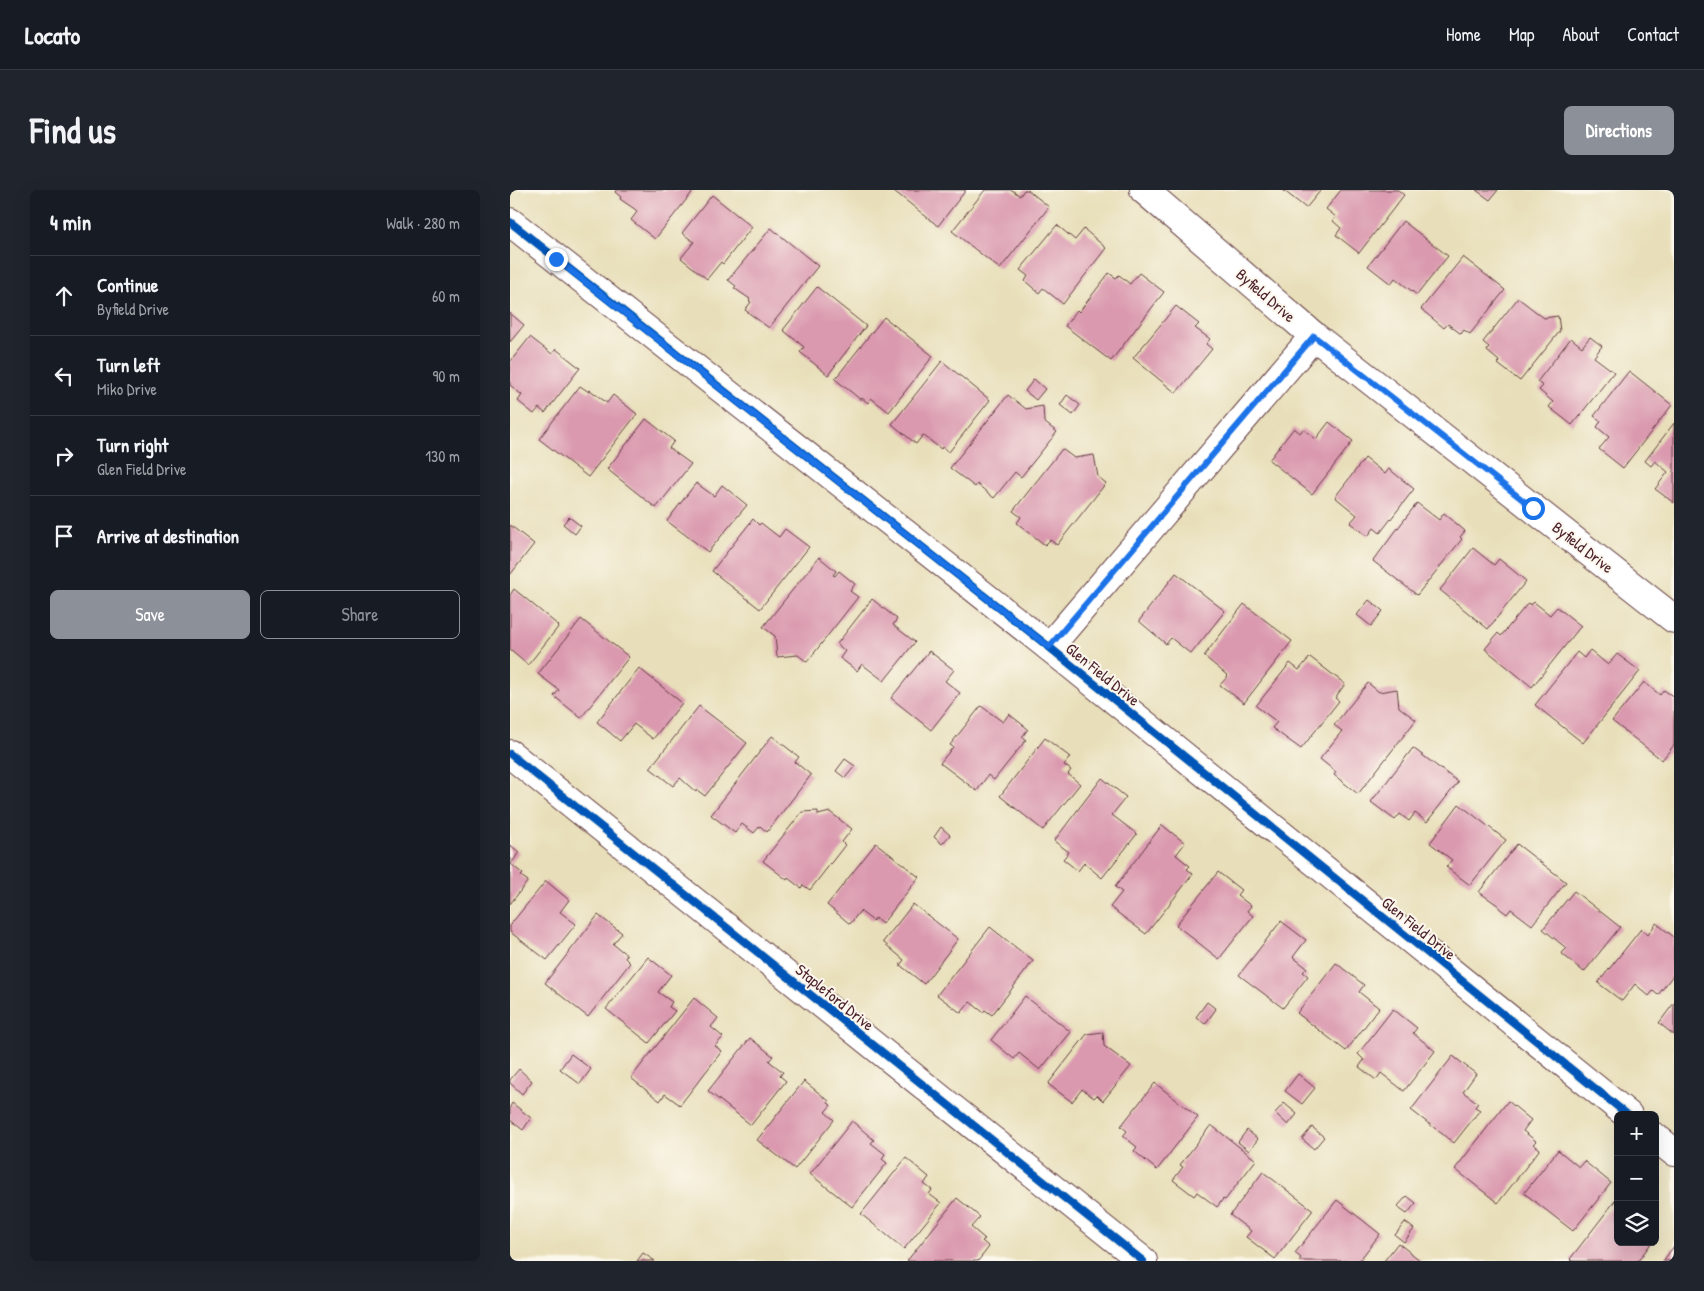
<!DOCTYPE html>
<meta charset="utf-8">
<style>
body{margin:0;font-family:"Patrick Hand",sans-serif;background:#20242c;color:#f1f3f6}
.controls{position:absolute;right:15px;bottom:15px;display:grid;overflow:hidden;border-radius:8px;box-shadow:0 5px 20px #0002}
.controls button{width:45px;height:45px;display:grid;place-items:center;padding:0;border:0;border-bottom:1px solid #363941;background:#171b24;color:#f1f3f6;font:25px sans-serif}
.stop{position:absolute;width:15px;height:15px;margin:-11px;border:4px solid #1a73e8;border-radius:50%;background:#fff}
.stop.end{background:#1a73e8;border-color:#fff;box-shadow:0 1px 5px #0008}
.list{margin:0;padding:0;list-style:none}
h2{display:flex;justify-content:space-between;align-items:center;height:65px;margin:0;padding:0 20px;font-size:21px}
h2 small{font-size:16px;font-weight:400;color:#9ea1a6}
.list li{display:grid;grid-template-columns:32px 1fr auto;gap:15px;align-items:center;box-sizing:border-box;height:80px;padding:0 20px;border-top:1px solid #363941}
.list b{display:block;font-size:19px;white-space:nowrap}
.list p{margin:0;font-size:16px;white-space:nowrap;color:#9ea1a6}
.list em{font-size:16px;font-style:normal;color:#9ea1a6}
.actions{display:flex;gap:10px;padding:15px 20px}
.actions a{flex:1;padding:11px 0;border:1px solid #8c9099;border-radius:8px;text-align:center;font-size:18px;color:#8c9099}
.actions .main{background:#8c9099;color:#fff}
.icon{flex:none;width:28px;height:28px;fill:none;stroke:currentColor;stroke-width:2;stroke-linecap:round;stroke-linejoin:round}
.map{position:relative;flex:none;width:1164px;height:1071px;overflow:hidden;border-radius:8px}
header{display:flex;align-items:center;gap:30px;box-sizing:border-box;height:70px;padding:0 25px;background:#171b24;border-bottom:1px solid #363941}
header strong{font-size:24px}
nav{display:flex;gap:28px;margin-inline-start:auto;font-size:18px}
.intro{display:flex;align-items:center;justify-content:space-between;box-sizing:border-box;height:120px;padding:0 30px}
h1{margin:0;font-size:35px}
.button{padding:12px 22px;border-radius:8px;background:#8c9099;color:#fff;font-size:18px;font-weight:700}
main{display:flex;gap:30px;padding:0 30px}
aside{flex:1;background:#171b24;border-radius:8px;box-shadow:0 5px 20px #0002}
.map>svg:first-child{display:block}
.building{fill:#da99af}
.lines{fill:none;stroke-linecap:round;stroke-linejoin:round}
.street-casing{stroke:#623c40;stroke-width:30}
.street{stroke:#fff;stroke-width:28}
.cycleway-casing{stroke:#fbf7ec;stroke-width:11}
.cycleway{stroke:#0057b8;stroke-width:8}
.route{stroke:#1a73e8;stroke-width:6}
.labels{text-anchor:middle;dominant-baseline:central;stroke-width:4;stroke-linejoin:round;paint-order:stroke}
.street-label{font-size:16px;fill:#4a1f2b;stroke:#fbf7ec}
</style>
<header>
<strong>Locato</strong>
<nav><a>Home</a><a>Map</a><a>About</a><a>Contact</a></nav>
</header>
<div class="intro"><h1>Find us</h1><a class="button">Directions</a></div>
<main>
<aside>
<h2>4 min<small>Walk · 280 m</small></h2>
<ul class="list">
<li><svg class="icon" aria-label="ahead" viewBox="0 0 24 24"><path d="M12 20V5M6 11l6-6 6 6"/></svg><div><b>Continue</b><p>Byfield Drive</p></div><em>60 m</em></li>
<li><svg class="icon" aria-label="left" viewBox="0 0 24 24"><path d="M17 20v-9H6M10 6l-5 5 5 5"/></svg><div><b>Turn left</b><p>Miko Drive</p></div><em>90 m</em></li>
<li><svg class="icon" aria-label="right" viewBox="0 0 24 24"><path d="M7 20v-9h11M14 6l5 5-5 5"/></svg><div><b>Turn right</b><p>Glen Field Drive</p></div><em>130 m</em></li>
<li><svg class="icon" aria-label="arrive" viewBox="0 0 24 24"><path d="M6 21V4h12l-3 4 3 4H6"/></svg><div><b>Arrive at destination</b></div></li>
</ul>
<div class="actions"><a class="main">Save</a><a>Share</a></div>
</aside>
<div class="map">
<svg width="1164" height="1071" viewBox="0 0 1164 1071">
<rect width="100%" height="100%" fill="#fbf7ec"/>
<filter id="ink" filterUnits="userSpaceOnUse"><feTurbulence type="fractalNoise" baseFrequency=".02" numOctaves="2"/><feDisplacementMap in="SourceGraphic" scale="10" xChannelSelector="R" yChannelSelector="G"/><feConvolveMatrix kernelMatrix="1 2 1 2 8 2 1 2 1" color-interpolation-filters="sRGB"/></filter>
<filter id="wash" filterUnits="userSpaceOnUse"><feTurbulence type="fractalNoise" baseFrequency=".0096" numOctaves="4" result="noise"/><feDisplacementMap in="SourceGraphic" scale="20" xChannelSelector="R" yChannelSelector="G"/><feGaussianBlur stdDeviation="1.12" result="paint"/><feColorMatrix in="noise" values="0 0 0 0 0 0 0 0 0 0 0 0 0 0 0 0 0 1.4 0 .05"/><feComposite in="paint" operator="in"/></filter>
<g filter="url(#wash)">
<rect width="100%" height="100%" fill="#e8dfba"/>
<g id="blocks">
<g class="building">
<path d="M 106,0 L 184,0 L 145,49 L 121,30 L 127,22 L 126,20 L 110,9 L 111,7 L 105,2 Z"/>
<path d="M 385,0 L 456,0 L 428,36 L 384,1 Z"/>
<path d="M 475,0 L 502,0 L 510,6 L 514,0 L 518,0 L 539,17 L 490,79 L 442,41 Z"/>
<path d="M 773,0 L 811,0 L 796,18 Z"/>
<path d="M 831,0 L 888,0 L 894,5 L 849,63 L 826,45 L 831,38 L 823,31 L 826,27 L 816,19 Z"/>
<path d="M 966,0 L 988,0 L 980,10 Z"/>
<path d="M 202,5 L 242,37 L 213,74 L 211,72 L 197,89 L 171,68 L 184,52 L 172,43 Z"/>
<path d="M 893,31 L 938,66 L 907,105 L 885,88 L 881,94 L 858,76 Z"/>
<path d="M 547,35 L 565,50 L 574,39 L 596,58 L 553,114 L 533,98 L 529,103 L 515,91 L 518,86 L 510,80 Z"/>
<path d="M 261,38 L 308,76 L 259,138 L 235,120 L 241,112 L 239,111 L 240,109 L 224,98 L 226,96 L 218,90 Z"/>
<path d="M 953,67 L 995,100 L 960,144 L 954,140 L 951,144 L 938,134 L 934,138 L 911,119 Z"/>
<path d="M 599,83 L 606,88 L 609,85 L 620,94 L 629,83 L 654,102 L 601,171 L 555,136 L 567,120 L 569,122 Z"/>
<path d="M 307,97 L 356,136 L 318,185 L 290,162 L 294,157 L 273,140 Z"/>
<path d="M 1008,108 L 1034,128 L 1048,126 L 1050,141 L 1010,191 L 988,174 L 989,171 L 977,161 L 979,157 L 973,152 Z"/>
<path d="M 666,116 L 689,134 L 685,138 L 700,149 L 696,154 L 702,159 L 666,203 L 623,168 Z"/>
<path d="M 0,123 L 14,135 L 0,152 Z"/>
<path d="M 374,127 L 423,166 L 379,222 L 361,208 L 358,213 L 352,208 L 351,210 L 325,189 Z"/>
<path d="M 20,147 L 42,164 L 46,159 L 70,178 L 35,223 L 29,218 L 24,224 L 8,211 L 12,205 L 0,195 L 0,172 Z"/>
<path d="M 1080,147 L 1092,156 L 1084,167 L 1104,182 L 1062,235 L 1039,217 L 1043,212 L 1029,200 L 1033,196 L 1027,192 L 1061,148 L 1072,157 Z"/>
<path d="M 432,171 L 480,210 L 439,262 L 432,257 L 431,259 L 413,245 L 406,254 L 382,234 Z"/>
<path d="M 1119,181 L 1162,215 L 1113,278 L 1089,259 L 1099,247 L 1087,237 L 1091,231 L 1084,226 Z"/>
<path d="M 524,189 L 535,199 L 526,210 L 515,201 Z"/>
<path d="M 70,196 L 79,202 L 80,200 L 97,213 L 103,205 L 127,224 L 78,287 L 29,249 Z"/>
<path d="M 498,205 L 516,219 L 533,216 L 534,232 L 547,242 L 511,287 L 505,282 L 484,308 L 467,294 L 465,297 L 440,278 Z"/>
<path d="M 557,205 L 570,215 L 563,225 L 550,215 Z"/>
<path d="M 136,229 L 164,251 L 159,258 L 181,274 L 146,318 L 97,279 Z"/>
<path d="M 819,232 L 843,251 L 802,304 L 759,270 L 784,238 L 790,243 L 793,239 L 806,249 Z"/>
<path d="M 1164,233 L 1164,313 L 1145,299 L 1158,282 L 1145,271 L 1141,276 L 1135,271 Z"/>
<path d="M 552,259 L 564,268 L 584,265 L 588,287 L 596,293 L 547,355 L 540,350 L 535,355 L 507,333 L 511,327 L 503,321 Z"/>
<path d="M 855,268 L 875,284 L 879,279 L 904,299 L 870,343 L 864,338 L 858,346 L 840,333 L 847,325 L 825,307 Z"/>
<path d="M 186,293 L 204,306 L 212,295 L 237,315 L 198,362 L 157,331 Z"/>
<path d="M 907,313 L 929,330 L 934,323 L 955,341 L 950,347 L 952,349 L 907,405 L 863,371 Z"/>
<path d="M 59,327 L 71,336 L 65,344 L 53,334 Z"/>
<path d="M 243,329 L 249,335 L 251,333 L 269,347 L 275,339 L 299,357 L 250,419 L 202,381 Z"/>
<path d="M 0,335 L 24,354 L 0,385 Z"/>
<path d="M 963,358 L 984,375 L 989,369 L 1016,391 L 978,439 L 930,400 Z"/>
<path d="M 309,367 L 326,381 L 323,385 L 325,386 L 329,381 L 345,394 L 340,401 L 348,407 L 297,472 L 288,465 L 267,467 L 265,446 L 253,437 Z"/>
<path d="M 666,383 L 715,421 L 681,464 L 661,448 L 656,454 L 629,431 Z"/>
<path d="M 4,399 L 49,436 L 18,475 L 0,460 L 0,405 Z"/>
<path d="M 362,409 L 387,429 L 383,435 L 405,452 L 374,491 L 352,474 L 347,481 L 330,468 L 335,461 L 327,454 Z"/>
<path d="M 859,410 L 873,421 L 861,436 L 847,425 Z"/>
<path d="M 1024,412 L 1040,425 L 1047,417 L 1071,436 L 1022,497 L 975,459 L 988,443 L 991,446 L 1018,413 L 1021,415 Z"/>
<path d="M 734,414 L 782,451 L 734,513 L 710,495 L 718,486 L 694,466 Z"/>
<path d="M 71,429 L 119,467 L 71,528 L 44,506 L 49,500 L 28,484 Z"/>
<path d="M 1080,460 L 1098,475 L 1107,464 L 1130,481 L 1073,553 L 1025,515 L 1067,462 L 1074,468 Z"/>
<path d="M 419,461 L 444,480 L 435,491 L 450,503 L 421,540 L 381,508 Z"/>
<path d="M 800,467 L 835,494 L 825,508 L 829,511 L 791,559 L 762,538 L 767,532 L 746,516 L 780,473 L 789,480 Z"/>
<path d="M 129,478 L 172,513 L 143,549 L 124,534 L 110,551 L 87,532 Z"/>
<path d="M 1134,492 L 1150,505 L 1154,500 L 1164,507 L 1164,555 L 1152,570 L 1102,531 Z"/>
<path d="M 858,493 L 869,502 L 887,499 L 889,517 L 906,530 L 848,604 L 824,585 L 826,582 L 810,569 L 832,541 L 824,535 Z"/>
<path d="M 189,516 L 237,553 L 195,606 L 187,600 L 186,602 L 170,588 L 163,596 L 140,578 Z"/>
<path d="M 471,516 L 493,532 L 499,524 L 518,539 L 512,547 L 516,550 L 484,590 L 478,585 L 467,601 L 430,573 L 443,557 L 440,555 Z"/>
<path d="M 262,546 L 289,567 L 285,572 L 301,585 L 257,642 L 250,636 L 244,643 L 232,634 L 225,643 L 201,625 Z"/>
<path d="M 535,548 L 560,567 L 554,575 L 561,580 L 558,584 L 570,594 L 533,640 L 490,606 Z"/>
<path d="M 903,558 L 948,592 L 917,632 L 905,623 L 899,631 L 890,624 L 885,630 L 861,612 Z"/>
<path d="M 335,569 L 345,576 L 335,588 L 326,581 Z"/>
<path d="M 592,588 L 616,607 L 602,625 L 627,644 L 592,688 L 574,673 L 568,681 L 553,669 L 559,662 L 544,651 Z"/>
<path d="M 949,614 L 996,650 L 960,695 L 936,677 L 942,670 L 920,653 Z"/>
<path d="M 308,621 L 308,625 L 320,622 L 342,639 L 332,652 L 335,655 L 300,700 L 293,695 L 291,698 L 278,688 L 277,690 L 253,671 L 292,622 Z"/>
<path d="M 652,635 L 675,653 L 666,665 L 680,676 L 677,679 L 683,684 L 636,744 L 600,717 L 612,702 L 605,697 Z"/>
<path d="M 431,637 L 440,645 L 432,654 L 424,647 Z"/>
<path d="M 366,653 L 409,687 L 372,734 L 365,728 L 363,731 L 350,721 L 340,734 L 317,715 Z"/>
<path d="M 1007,654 L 1056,692 L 1022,735 L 1001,719 L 997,724 L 989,718 L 989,716 L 969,702 Z"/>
<path d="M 0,655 L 9,662 L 1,674 L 13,684 L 11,686 L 18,691 L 0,714 Z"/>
<path d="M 708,682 L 731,700 L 727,705 L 741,716 L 737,721 L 743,726 L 709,769 L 666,735 Z"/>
<path d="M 36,691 L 59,710 L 50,722 L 66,734 L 37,770 L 0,742 L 0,735 Z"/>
<path d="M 1064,701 L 1110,737 L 1074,782 L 1051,763 L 1056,758 L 1033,739 Z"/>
<path d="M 403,714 L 448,749 L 414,794 L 390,775 L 394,770 L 373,752 Z"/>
<path d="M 88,725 L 112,743 L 103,754 L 117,765 L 115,768 L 120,773 L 78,827 L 35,793 Z"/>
<path d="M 771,731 L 796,750 L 783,767 L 797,778 L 793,782 L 798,786 L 773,818 L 729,785 Z"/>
<path d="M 1146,733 L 1164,747 L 1164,784 L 1148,805 L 1143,801 L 1139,806 L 1125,794 L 1112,811 L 1088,793 L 1131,739 L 1138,745 Z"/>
<path d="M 480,737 L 523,771 L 482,825 L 475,820 L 473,822 L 460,812 L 451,823 L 427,805 Z"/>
<path d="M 138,767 L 161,785 L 148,802 L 162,812 L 159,817 L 165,821 L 139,853 L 96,819 Z"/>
<path d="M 826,773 L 854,795 L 849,802 L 869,818 L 836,861 L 787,823 Z"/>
<path d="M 515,806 L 561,842 L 530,880 L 509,863 L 504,869 L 481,850 Z"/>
<path d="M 184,808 L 208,828 L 201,837 L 213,847 L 205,856 L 212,861 L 170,915 L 155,904 L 150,911 L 121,888 Z"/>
<path d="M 697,812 L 706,819 L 695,834 L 686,827 Z"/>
<path d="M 1164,813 L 1164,845 L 1149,833 Z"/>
<path d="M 883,819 L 907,838 L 903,843 L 925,861 L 894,901 L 871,883 L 866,890 L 849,877 L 854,870 L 848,864 Z"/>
<path d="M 593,842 L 594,856 L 621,876 L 593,911 L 587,905 L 584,908 L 572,899 L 562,912 L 538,894 L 577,844 Z"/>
<path d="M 240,848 L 263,866 L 259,871 L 273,882 L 270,886 L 276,891 L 241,935 L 198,901 Z"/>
<path d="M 61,864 L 81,879 L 70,894 L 50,879 Z"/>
<path d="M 943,866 L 966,884 L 953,902 L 968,913 L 965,917 L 970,920 L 944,953 L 901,920 Z"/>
<path d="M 9,879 L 22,891 L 12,904 L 0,893 L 0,890 Z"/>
<path d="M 788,884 L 805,898 L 792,914 L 775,901 Z"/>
<path d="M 294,891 L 319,911 L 318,913 L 321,915 L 315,922 L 324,930 L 285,979 L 247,950 Z"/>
<path d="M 645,893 L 688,927 L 647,980 L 624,961 L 627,957 L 613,946 L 617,941 L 611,936 Z"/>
<path d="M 998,911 L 1021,930 L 1013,941 L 1026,951 L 1023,954 L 1030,959 L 988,1013 L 945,979 Z"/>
<path d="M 2,913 L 21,928 L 13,940 L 0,930 L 0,917 Z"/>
<path d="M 774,913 L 787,924 L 778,935 L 765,923 Z"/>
<path d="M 342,931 L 364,950 L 361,953 L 375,964 L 372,969 L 377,973 L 342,1017 L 300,984 Z"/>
<path d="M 701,935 L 746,970 L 715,1010 L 713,1009 L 707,1017 L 687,1002 L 684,1006 L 663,990 L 673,977 L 670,975 Z"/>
<path d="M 802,937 L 814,947 L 804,959 L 792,949 Z"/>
<path d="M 737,940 L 748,949 L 739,961 L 728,952 Z"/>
<path d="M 1048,960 L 1069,977 L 1074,971 L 1101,993 L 1063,1041 L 1014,1003 Z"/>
<path d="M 396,968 L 419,987 L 414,994 L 422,1000 L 419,1004 L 431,1013 L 394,1059 L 351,1024 Z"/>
<path d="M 753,982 L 803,1020 L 765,1069 L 736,1047 L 741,1041 L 720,1025 Z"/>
<path d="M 897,1006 L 906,1013 L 897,1024 L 887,1017 Z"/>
<path d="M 1108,1007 L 1108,1052 L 1142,1052 L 1128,1071 L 1062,1071 L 1060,1069 Z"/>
<path d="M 447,1008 L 470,1027 L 461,1037 L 475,1049 L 472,1051 L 479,1057 L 468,1071 L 397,1071 Z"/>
<path d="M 827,1010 L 870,1044 L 849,1071 L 789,1071 L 791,1068 L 785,1063 Z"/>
<path d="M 895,1032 L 904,1039 L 894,1052 L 885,1045 Z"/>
<path d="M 888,1053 L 911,1071 L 874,1071 Z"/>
<path d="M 1164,1056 L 1164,1071 L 1153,1071 Z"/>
<path d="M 133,1063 L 145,1071 L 127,1071 Z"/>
</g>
</g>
</g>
<g filter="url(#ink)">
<use href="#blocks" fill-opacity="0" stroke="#623c40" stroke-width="1"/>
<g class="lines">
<defs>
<g id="street">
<path d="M 634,0 L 804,146 L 1164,429"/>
<path d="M 0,32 L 539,457 L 1118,925"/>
<path d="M 539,457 L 804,146"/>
<path d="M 0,564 L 633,1071"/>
<path d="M 1145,947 L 1164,962"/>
</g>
</defs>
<use href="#street" class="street-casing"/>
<use href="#street" class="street"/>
<defs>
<g id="cycleway">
<path d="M 0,32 L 539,457 L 1118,925"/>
<path d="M 0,564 L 633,1071"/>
</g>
</defs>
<use href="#cycleway" class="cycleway-casing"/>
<use href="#cycleway" class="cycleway"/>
</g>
</g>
<g class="lines" filter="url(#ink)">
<path class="route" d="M 46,69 L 539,457 L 804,146 L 1023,318"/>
</g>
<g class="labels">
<g class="street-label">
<text transform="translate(756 105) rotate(41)">Byfield Drive</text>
<text transform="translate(1073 357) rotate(38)">Byfield Drive</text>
<text transform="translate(593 484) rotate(39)">Glen Field Drive</text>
<text transform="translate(909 738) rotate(39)">Glen Field Drive</text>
<text transform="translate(325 807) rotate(39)">Stapleford Drive</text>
</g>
</g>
</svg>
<div class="controls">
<button>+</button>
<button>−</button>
<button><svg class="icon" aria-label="layers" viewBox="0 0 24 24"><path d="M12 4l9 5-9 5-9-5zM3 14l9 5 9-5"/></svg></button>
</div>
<div class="stop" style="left:1023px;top:318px"></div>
<div class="stop end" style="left:46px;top:69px"></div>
</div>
</main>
